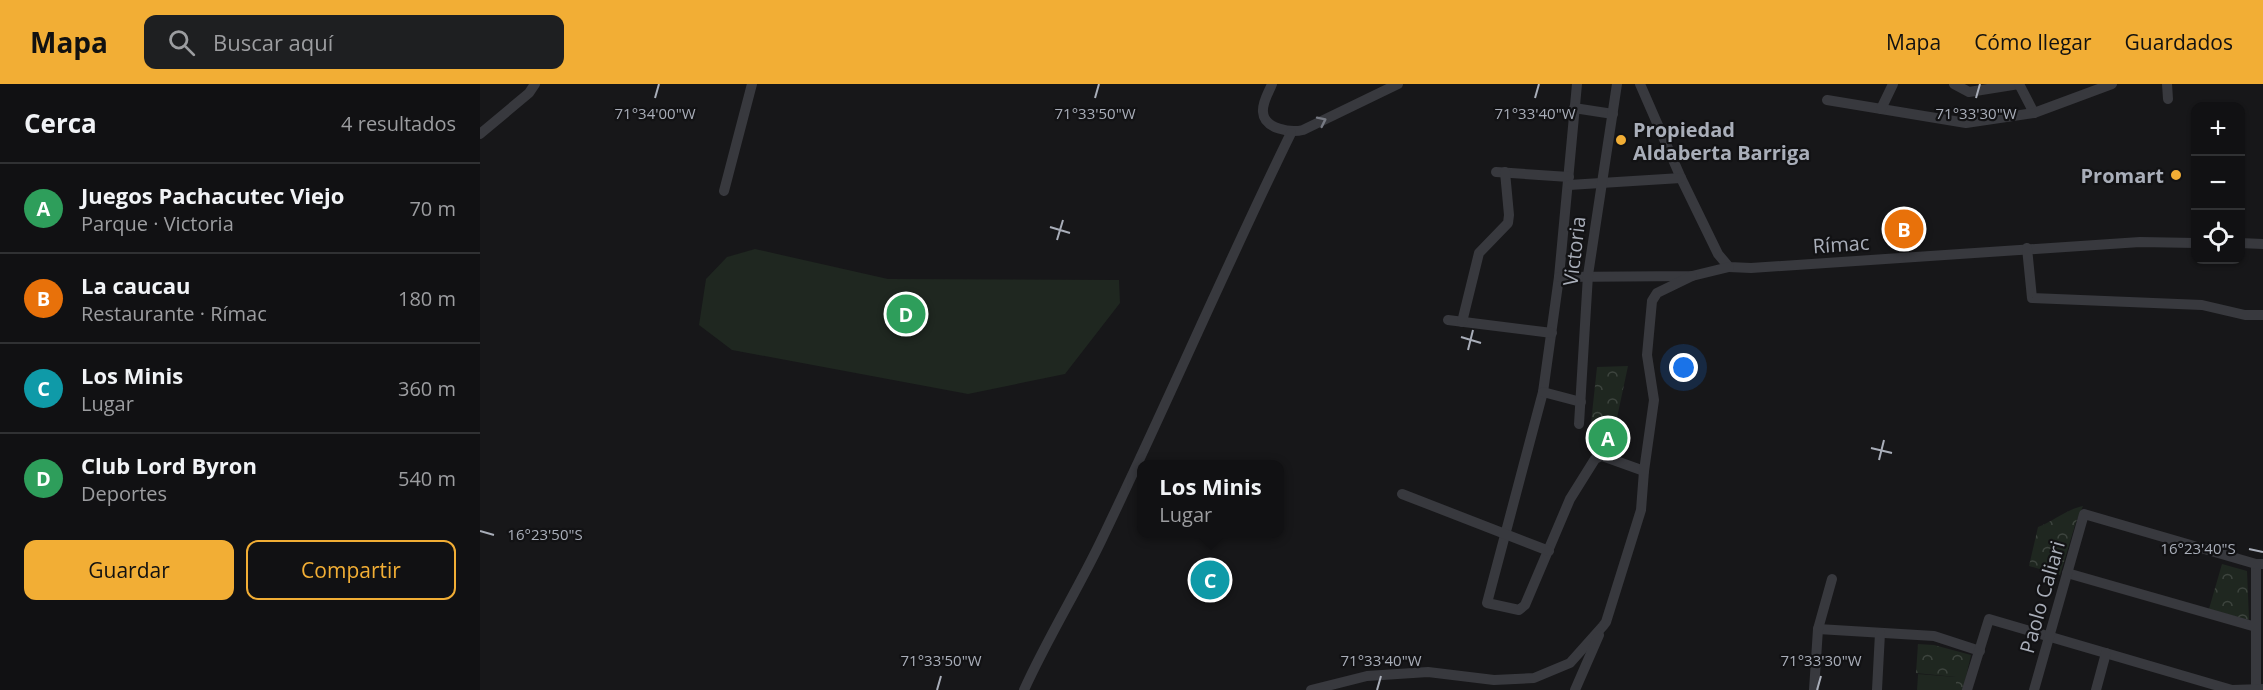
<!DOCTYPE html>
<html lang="es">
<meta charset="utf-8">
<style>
body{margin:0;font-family:"Open Sans",sans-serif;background:#1e1f21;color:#f1f3f6}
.controls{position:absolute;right:18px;top:18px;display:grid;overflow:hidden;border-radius:12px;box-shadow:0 2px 4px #0004}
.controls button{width:54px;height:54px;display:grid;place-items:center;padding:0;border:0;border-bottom:2px solid #303133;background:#111113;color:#f1f3f6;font:30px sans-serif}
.you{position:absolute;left:1204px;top:284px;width:21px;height:21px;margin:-15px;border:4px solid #fff;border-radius:50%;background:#1a73e8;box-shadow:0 0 0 9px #1a73e833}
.badge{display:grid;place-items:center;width:39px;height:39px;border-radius:50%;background:#f2ae35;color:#fff;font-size:20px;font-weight:700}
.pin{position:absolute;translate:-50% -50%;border:3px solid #fff;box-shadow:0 2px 6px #0006}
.popup{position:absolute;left:657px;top:376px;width:147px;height:78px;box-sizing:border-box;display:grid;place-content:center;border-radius:12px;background:#111113;filter:drop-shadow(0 2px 4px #0005);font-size:20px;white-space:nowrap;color:#9c9da0}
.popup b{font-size:22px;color:#f1f3f6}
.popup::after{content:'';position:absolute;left:50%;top:100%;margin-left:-12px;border:12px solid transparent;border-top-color:#111113}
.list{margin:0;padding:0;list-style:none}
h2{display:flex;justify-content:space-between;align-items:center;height:78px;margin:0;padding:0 24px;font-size:26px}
h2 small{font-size:20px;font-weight:400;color:#9c9da0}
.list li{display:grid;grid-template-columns:39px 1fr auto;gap:18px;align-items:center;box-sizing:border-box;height:90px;padding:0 24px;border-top:2px solid #303133}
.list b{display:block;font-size:22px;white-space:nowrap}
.list p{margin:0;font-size:20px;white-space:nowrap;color:#9c9da0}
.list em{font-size:20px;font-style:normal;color:#9c9da0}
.actions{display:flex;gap:12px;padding:18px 24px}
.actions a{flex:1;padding:14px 0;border:2px solid #f2ae35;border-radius:12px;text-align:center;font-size:21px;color:#f2ae35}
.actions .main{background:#f2ae35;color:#111}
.icon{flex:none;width:33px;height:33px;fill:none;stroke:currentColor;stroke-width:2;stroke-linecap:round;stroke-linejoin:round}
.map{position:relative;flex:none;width:1783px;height:606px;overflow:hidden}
header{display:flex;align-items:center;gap:36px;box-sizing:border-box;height:84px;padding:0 30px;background:#f2ae35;color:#111}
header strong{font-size:28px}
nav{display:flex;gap:33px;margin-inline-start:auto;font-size:21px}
.search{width:420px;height:54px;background:#1e1f21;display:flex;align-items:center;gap:15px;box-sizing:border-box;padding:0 21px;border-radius:12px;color:#9c9da0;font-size:22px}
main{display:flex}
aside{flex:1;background:#111113}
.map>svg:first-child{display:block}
.grass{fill:#1f2720}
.park{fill:url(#park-crowns)}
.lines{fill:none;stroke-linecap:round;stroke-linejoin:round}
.minor{stroke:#38393e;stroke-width:10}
.oneway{stroke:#767982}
.ticks{fill:none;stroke:#a9aeb9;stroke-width:2}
.poi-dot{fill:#f2ae35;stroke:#121214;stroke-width:2}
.labels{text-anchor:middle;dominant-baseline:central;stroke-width:4.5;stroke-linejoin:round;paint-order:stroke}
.poi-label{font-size:20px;font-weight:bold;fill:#a9aeb9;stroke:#121214;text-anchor:start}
.street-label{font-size:20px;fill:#a9aeb9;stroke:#121214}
.ticks-label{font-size:15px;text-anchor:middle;fill:#a9aeb9;stroke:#121214;stroke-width:4.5;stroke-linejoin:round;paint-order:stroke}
</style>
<header>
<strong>Mapa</strong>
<div class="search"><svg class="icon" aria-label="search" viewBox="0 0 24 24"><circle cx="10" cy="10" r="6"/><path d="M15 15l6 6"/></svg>Buscar aquí</div>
<nav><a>Mapa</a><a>Cómo llegar</a><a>Guardados</a></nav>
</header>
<main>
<aside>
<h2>Cerca<small>4 resultados</small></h2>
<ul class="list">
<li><span class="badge" style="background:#2e9e5b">A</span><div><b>Juegos Pachacutec Viejo</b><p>Parque · Victoria</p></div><em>70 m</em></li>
<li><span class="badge" style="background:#e8710a">B</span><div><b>La caucau</b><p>Restaurante · Rímac</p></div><em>180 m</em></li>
<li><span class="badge" style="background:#0f9aa8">C</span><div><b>Los Minis</b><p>Lugar</p></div><em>360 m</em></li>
<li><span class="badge" style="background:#2e9e5b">D</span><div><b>Club Lord Byron</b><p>Deportes</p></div><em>540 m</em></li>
</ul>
<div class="actions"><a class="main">Guardar</a><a>Compartir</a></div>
</aside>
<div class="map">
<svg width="1783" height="606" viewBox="0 0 1783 606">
<defs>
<pattern id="park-crowns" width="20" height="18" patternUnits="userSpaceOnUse" patternTransform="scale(1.5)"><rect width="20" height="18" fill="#1f2720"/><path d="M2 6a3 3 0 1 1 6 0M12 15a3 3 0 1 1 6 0" fill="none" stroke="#3d443e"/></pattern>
</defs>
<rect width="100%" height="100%" fill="#171719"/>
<g class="grass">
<path d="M 275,165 L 408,195 L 639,196 L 640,219 L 585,290 L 488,310 L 252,266 L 219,241 L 226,195 L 247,173 Z"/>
<path d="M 1438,590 L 1476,593 L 1476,606 L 1437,606 Z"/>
</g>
<g class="park">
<path d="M 1148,282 L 1131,362 L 1119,362 L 1125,347 L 1111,339 L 1117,283 Z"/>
<path d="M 1603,422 L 1596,438 L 1580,491 L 1549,482 L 1558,443 C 1574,437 1587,425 1603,422 Z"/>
<path d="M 1742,480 L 1767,487 L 1769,536 L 1729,525 Z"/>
<path d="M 1438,560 L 1454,561 L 1491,571 L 1483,606 L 1476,606 L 1476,593 L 1436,589 Z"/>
</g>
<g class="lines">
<g class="minor">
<path d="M 792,0 C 789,8 782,18 783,28 C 784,45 811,49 823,46 L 918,0"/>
<path d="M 1097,0 L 1079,193 L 1063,308 L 1007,519 L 1039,526 L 1045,521 L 1090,415 L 1115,375 L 1121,372 L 1125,373 L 1164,387"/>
<path d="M 1160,0 L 1201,94 L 1238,170 L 1249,183 L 1271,184 L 1660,158 L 1716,159"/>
<path d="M 1474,0 L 1489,8 L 1539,0"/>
<path d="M 1539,0 L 1554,29"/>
<path d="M 1687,0 L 1688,15"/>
<path d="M 1347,16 L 1486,39 L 1554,29 L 1632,0"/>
<path d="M 1094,24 L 1133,30"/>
<path d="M 1401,25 L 1413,0"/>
<path d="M 0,50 L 49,9 L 55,0"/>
<path d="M 1016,88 L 1089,93"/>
<path d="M 1089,101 L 1201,94"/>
<path d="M 244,107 L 272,0"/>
<path d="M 1760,159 L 1783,160"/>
<path d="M 1547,164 L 1552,214 L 1722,221 L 1765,231 L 1783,231"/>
<path d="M 1079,193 L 1212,192 L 1249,183"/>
<path d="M 968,236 L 1072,249"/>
<path d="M 982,238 L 999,169 L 1028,139 L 1029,131 L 1025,88"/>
<path d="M 1063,308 L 1101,318"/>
<path d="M 1099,340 L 1108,191 L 1137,0"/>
<path d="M 922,410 L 1069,467"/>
<path d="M 1587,489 L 1776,543"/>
<path d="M 1338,545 L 1454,552 L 1500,567"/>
<path d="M 1776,605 L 1776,480"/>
<path d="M 544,606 C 567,555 597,507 621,457 C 686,322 745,184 811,49"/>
<path d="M 831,606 L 887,592 L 948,588 L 1014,596 L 1054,594 L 1090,579 L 1123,542 L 1126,538 L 1161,426 L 1164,387 L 1174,316 L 1167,271 L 1172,217 L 1177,209 L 1212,192"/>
<path d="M 1095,606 L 1119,551"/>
<path d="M 1334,606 L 1338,545 L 1352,495"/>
<path d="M 1397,606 L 1400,549"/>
<path d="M 1487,606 L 1509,535 L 1752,606 L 1783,605"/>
<path d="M 1554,606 L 1604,430 L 1776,480 L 1783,480"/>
<path d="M 1616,606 L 1626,569"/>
</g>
</g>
<defs><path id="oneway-chevron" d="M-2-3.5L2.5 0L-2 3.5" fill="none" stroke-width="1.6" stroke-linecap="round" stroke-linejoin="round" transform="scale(1.5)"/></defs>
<use class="oneway" href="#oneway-chevron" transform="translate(842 37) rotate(-26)"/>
<path class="ticks" d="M 175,14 L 179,0M 615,14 L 619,0M 1055,14 L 1059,0M 1496,14 L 1500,0M 570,143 L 590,149M 577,156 L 583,136M 981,253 L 1001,259M 988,266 L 993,246M 1391,364 L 1412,369M 1399,376 L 1404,356M 0,447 L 14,451M 1769,465 L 1783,468M 457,606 L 461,592M 897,606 L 901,592M 1337,606 L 1341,592"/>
<g class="poi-dot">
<circle cx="1141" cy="56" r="6"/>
<circle cx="1696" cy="91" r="6"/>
</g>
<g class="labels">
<g class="poi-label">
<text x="1153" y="45">Propiedad<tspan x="1153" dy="23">Aldaberta Barriga</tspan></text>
<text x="1684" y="91" text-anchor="end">Promart</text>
</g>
<g class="street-label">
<text transform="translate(1361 160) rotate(-4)">Rímac</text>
<text transform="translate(1094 167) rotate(-83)">Victoria</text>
<text transform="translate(1562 513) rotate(-74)">Paolo Caliari</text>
</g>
</g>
<g class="ticks-label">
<text x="175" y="35">71°34'00"W</text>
<text x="615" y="35">71°33'50"W</text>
<text x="1055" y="35">71°33'40"W</text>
<text x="1496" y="35">71°33'30"W</text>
<text x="65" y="456">16°23'50"S</text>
<text x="1718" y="470">16°23'40"S</text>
<text x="461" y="582">71°33'50"W</text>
<text x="901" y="582">71°33'40"W</text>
<text x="1341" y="582">71°33'30"W</text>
</g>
</svg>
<div class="controls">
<button>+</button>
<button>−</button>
<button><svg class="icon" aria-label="locate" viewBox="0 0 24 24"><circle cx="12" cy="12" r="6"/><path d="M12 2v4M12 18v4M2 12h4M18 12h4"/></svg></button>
</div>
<div class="you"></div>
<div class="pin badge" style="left:1128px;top:354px;background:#2e9e5b">A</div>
<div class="pin badge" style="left:1424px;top:145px;background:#e8710a">B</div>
<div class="pin badge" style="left:730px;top:496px;background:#0f9aa8">C</div>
<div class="popup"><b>Los Minis</b>Lugar</div>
<div class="pin badge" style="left:426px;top:230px;background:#2e9e5b">D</div>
</div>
</main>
